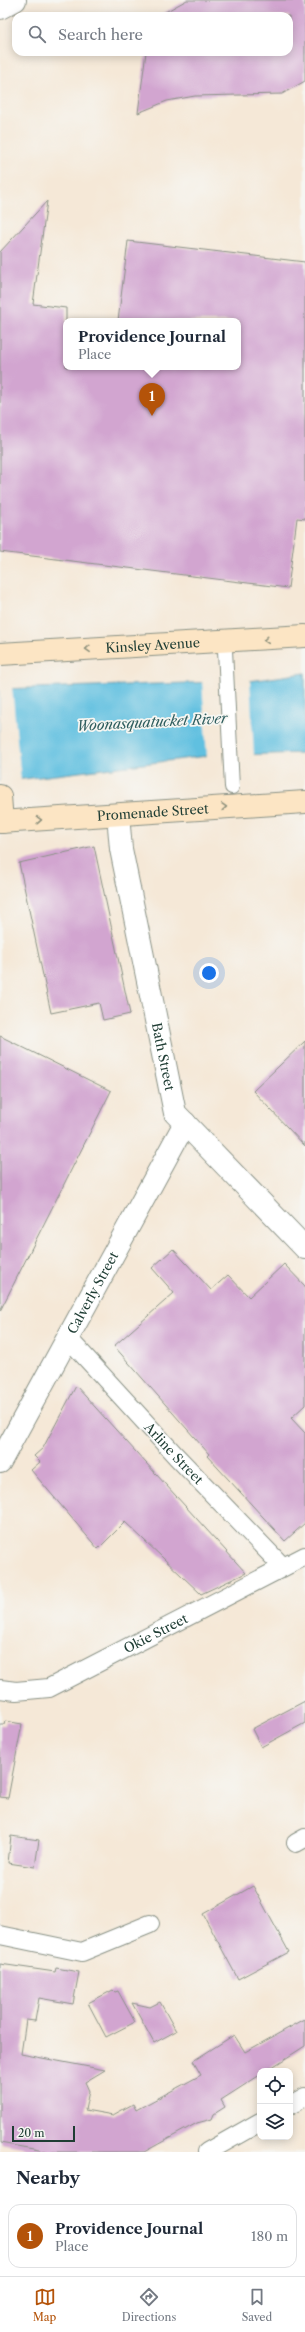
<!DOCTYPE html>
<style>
body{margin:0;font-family:"Libre Caslon Text",serif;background:#f2f2f3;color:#1f2937}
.controls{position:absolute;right:12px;bottom:12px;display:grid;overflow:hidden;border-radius:8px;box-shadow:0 2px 10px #0003}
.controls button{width:36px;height:36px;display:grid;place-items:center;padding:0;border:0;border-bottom:1px solid #e0e1e3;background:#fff;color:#1f2937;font:20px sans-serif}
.scale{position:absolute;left:12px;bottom:10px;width:63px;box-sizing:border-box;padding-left:4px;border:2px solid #1f3d34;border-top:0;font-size:11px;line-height:14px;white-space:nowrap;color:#1f3d34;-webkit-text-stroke:3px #f6f6f2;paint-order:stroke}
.you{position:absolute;left:209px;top:973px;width:14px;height:14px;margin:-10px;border:3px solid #fff;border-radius:50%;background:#1a73e8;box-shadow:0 0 0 6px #1a73e833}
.badge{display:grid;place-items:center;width:26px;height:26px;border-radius:50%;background:#b45309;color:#fff;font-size:13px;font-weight:700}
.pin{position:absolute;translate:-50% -33px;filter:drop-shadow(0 1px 2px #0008)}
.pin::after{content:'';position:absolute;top:21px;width:14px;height:12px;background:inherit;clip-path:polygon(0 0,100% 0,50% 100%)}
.popup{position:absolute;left:63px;top:318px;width:178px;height:52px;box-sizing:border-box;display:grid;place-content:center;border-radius:8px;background:#fff;filter:drop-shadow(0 1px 3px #0005);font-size:13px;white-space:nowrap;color:#747a83}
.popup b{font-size:15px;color:#1f2937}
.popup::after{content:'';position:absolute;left:50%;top:100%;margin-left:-8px;border:8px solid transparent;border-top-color:#fff}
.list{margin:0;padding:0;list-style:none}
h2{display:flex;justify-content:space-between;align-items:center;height:52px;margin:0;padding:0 16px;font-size:17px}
h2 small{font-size:13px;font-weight:400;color:#747a83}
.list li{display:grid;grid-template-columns:26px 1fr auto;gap:12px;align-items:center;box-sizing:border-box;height:64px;margin:0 8px 8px;padding:0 8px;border:1px solid #e0e1e3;border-radius:12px}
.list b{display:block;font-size:15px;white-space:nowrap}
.list p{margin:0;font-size:13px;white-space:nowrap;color:#747a83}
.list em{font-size:13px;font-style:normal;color:#747a83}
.icon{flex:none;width:22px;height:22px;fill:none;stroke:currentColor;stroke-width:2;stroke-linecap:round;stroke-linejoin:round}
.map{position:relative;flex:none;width:305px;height:2152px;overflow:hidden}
.search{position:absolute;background:#fff;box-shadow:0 2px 10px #0003;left:12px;right:12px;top:12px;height:44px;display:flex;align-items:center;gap:10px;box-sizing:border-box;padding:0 14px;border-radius:12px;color:#747a83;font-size:15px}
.sheet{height:124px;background:#fff}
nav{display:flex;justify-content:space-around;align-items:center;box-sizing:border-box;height:56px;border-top:1px solid #e0e1e3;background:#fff;font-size:11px;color:#747a83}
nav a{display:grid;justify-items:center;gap:2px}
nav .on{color:#b45309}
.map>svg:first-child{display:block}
.water{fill:#61c0e0;stroke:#407e8a}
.pier{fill:#f5e8d7}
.building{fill:#d2a5d0}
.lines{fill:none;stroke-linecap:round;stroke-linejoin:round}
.pedestrian-casing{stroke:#8a9286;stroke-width:16}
.minor-casing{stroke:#8a9286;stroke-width:20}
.tertiary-casing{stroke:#8a9286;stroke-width:24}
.secondary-casing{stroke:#8a9286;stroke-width:24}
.pedestrian{stroke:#fff;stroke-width:14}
.minor{stroke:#fff;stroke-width:18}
.tertiary{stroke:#fff;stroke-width:22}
.secondary{stroke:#fce5c4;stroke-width:22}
.oneway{stroke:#8e917c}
.labels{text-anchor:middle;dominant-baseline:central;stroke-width:3.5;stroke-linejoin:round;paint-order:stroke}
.street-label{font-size:13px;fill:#1f3d34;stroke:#f6f6f2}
.water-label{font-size:14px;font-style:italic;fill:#305e5f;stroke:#f6f6f2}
</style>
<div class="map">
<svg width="305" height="2152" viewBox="0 0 305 2152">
<rect width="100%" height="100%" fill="#f6f6f2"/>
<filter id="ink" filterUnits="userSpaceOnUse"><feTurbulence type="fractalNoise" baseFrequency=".025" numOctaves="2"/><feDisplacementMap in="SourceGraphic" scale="8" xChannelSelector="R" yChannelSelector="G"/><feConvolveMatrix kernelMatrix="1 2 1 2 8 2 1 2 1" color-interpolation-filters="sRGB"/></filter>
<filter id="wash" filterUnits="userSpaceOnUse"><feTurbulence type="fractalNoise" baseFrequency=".012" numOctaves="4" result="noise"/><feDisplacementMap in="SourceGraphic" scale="16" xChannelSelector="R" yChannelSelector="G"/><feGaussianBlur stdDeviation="0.9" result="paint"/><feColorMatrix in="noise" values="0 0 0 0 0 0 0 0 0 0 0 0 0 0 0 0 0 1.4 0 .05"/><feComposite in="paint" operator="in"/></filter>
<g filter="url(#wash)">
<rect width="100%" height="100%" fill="#f5e8d7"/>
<path class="water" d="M 305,673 L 305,753 L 207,756 L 0,782 L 0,689 L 249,681 Z"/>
<g class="pier">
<path d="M 250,679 L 254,756 L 207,758 L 202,680 Z"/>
<path d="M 0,687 L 12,687 L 21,781 L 0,784 Z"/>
</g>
<g id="blocks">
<g class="building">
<path d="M 187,0 L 305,0 L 305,81 L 282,94 L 195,96 L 167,101 L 138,113 L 146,52 L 289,52 L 289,16 L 158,16 Z"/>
<path d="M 47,201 L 33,304 L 66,308 L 66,367 L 238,367 L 238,321 L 118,321 L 128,241 L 305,262 L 305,519 L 297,518 L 288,588 L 0,552 L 0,252 Z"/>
<path d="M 94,846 L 130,1014 L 103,1020 L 99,1003 L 51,1013 L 19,863 Z"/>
<path d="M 0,1036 L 111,1091 L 0,1311 Z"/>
<path d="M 305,1041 L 305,1146 L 253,1091 Z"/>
<path d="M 173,1249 L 211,1290 L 228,1275 L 249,1297 L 284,1264 L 305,1286 L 305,1405 L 291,1418 L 305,1433 L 305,1523 L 285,1541 L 207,1456 L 209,1454 L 114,1346 L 174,1293 L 152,1268 Z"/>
<path d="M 76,1386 L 246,1573 L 201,1594 L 125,1522 L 98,1549 L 31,1470 L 40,1462 L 34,1456 L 43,1448 Z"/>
<path d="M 305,1701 L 305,1723 L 261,1747 L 252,1729 Z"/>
<path d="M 5,1721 L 22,1724 L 8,1798 L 0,1797 L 0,1725 L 4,1725 Z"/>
<path d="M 11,1836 L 39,1840 L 35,1867 L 8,1863 Z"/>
<path d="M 253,1886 L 289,1952 L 238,1979 L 203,1914 Z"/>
<path d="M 0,1964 L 55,1972 L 56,1968 L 79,1972 L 73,2004 L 39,1998 L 35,2021 L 26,2020 L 21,2054 L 105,2070 L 85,2082 L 89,2091 L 85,2110 L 113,2115 L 133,2104 L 136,2110 L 201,2075 L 193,2061 L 234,2035 L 245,2052 L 305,2019 L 305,2046 L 266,2071 L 260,2071 L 260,2075 L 221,2100 L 225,2107 L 214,2114 L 212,2119 L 197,2123 L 144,2152 L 50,2152 L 0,2143 Z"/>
<path d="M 113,1990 L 115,1992 L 118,1991 L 135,2022 L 106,2037 L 88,2003 Z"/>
<path d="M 160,2002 L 176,2031 L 154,2043 L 132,2003 L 150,2007 Z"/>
</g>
</g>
</g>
<g filter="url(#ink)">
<use href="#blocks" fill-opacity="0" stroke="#8a9286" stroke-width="1"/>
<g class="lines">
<defs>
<path id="pedestrian" d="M 225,650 L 232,787"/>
<g id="minor">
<path id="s1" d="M 67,1337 L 176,1456 L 283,1567"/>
<path id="s2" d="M 0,1689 L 16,1691 L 49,1688 L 305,1556"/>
<path d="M 296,1843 L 305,1838"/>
<path d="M 0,1935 L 82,1952 L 150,1924"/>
<path d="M 290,2105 L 305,2097"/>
<path d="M 207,2152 L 260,2122"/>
</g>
<g id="tertiary">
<path d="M 0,8 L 15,0"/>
<path id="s3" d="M 118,815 L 121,849 L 175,1113 L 305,1248"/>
<path id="s4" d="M 0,1462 L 185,1123"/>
</g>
<g id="secondary">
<path id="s5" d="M 0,654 L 305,636"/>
<path d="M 0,796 L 2,822"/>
<path id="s6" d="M 0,822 L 305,802"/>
</g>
</defs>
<use href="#pedestrian" class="pedestrian-casing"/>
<use href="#minor" class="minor-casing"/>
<use href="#tertiary" class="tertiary-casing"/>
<use href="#secondary" class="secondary-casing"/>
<use href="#pedestrian" class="pedestrian"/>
<use href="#minor" class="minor"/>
<use href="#tertiary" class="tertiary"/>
<use href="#secondary" class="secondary"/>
</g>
<defs><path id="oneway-chevron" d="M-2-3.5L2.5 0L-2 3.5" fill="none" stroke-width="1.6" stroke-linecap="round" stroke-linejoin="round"/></defs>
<g class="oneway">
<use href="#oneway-chevron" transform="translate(266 640) rotate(175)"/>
<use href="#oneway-chevron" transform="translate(88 649) rotate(177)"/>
<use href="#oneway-chevron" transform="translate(224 807) rotate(-4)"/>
<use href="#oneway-chevron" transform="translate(39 820) rotate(-3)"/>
</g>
</g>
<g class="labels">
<g class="street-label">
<text stroke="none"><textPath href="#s5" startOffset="153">Kinsley Avenue</textPath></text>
<text stroke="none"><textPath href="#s6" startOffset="153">Promenade Street</textPath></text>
<text stroke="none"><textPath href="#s3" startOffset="246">Bath Street</textPath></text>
<text stroke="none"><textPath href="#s4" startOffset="193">Calverly Street</textPath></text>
<text stroke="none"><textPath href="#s1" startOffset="158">Arline Street</textPath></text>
<text stroke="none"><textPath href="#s2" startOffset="169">Okie Street</textPath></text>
</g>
<g class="water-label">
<text transform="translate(152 722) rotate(-3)">Woonasquatucket River</text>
</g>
</g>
</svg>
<div class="controls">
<button><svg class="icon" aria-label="locate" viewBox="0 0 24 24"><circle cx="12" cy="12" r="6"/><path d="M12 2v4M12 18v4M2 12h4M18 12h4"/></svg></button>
<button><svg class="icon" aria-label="layers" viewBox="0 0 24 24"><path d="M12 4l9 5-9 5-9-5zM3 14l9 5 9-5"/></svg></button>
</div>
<div class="scale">20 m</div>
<div class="you"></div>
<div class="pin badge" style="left:152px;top:416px">1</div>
<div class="popup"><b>Providence Journal</b>Place</div>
<div class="search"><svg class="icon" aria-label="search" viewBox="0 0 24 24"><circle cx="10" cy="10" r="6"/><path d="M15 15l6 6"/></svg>Search here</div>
</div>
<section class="sheet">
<h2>Nearby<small></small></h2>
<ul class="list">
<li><span class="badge">1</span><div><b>Providence Journal</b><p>Place</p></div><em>180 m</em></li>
</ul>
</section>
<nav>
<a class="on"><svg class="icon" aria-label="map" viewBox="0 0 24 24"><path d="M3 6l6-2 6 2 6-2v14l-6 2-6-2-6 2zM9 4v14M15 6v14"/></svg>Map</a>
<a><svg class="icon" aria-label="directions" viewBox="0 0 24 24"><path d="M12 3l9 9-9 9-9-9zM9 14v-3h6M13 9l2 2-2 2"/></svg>Directions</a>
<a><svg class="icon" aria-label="saved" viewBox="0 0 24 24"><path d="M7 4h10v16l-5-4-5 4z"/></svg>Saved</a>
</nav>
